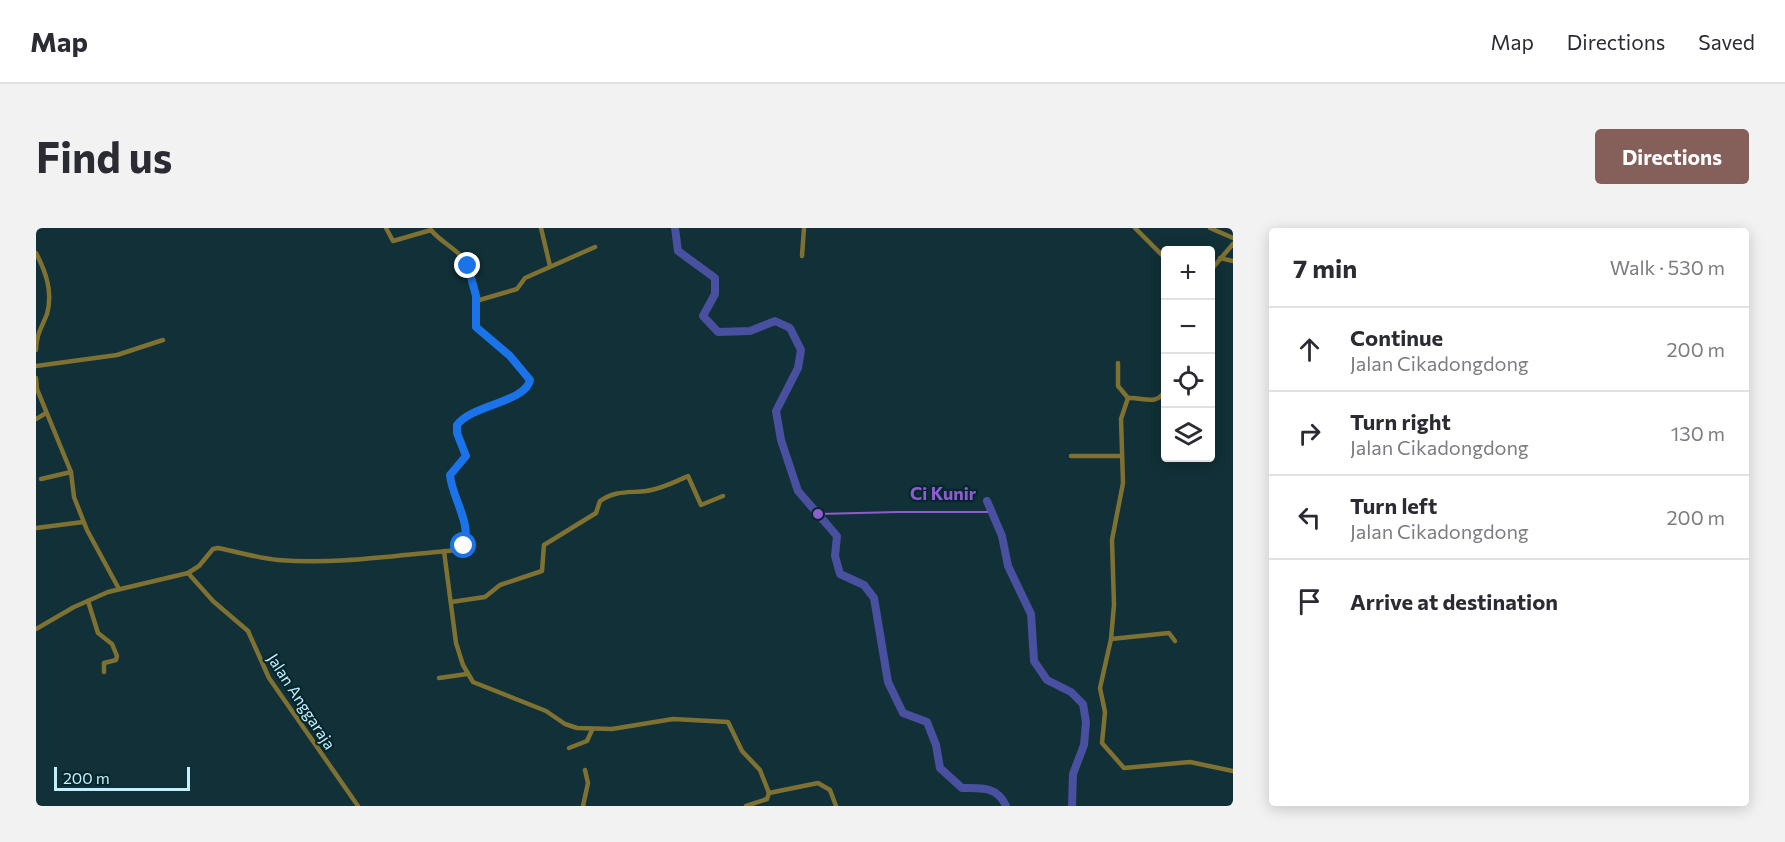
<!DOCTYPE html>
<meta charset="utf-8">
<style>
body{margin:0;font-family:Commissioner,sans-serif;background:#f2f2f3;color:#2b2b33}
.controls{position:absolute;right:18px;top:18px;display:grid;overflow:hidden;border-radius:6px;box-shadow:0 3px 15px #0003}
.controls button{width:54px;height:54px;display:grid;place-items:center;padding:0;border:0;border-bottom:2px solid #e1e1e2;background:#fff;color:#2b2b33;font:30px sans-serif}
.scale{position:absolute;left:18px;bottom:15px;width:136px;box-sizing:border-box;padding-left:6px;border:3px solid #c3f0fc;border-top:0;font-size:16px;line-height:21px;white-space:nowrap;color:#c3f0fc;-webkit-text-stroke:4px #06262d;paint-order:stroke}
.stop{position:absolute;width:18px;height:18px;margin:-14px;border:4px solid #1a73e8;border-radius:50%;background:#fff}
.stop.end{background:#1a73e8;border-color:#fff;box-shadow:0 2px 6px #0008}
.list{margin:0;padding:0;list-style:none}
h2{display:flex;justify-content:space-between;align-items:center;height:78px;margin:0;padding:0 24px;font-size:26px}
h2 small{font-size:20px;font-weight:400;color:#7c7c81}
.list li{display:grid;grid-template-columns:39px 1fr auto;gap:18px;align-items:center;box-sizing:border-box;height:84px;padding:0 24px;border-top:2px solid #e1e1e2}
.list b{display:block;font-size:22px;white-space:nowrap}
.list p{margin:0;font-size:20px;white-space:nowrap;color:#7c7c81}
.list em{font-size:20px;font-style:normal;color:#7c7c81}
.icon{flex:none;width:33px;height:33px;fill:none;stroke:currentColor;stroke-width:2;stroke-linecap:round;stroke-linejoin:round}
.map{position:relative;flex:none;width:1197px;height:578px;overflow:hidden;border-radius:6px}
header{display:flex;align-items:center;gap:36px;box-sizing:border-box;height:84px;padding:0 30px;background:#fff;border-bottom:2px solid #e1e1e2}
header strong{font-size:28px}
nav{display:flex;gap:33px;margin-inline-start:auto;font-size:21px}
.intro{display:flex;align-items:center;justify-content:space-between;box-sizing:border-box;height:144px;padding:0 36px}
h1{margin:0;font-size:42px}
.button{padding:15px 27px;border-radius:6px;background:#855f59;color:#fff;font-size:21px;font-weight:700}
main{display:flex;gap:36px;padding:0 36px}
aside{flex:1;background:#fff;border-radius:6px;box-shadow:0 3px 15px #0003}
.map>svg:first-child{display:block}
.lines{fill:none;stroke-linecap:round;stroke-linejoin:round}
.river{stroke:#4950a0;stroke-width:8}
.street{stroke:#7f7132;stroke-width:4.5}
.route{stroke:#1a73e8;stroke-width:8}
.labels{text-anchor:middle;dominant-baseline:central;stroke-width:4.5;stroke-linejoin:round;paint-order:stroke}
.street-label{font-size:16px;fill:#c3f0fc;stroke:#06262d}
.leader{fill:none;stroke:#8d5dce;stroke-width:2}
.callout-dot{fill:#8d5dce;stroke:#06262d;stroke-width:2}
.callout-label{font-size:18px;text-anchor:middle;font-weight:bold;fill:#8d5dce;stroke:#06262d;stroke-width:4.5;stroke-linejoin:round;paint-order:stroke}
</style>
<header>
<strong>Map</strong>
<nav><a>Map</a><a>Directions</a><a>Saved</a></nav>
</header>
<div class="intro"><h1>Find us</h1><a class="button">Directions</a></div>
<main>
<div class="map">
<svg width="1197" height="578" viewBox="0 0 1197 578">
<rect width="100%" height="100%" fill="#113037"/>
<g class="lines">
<g class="river">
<path d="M 639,0 L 642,23 L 679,50 L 679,66 L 667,88 L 682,104 L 714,103 L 739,93 L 754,100 L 765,122 L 762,140 L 740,183 L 745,212 L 762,263 L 801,308 L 799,328 L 804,346 L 828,357 L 838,370 L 852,454 L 867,485 L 891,494 L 900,517 L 904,540 L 926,560 C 945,560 961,558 970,578"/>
<path d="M 951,273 L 966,308 L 972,338 L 995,386 L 998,433 L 1011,452 L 1035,464 L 1047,476 L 1050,494 L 1048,517 L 1037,546 L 1036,578"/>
</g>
<g class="street">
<path d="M 505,0 L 514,38"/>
<path d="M 1099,0 L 1130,31"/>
<path d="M 1174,0 L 1197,10"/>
<path d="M 0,25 C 10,44 17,64 11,86 C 6,99 0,107 0,122"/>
<path d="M 766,28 L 768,0"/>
<path d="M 1184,30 L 1197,33"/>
<path d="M 1174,43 L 1197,16"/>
<path d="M 440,73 L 481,61 L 489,50 L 559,19"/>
<path d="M 1082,135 L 1082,158 L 1092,170"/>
<path d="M 0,138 L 81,127 L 127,112"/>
<path d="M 0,150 L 1,161 L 35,244 L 38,269 L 51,302 L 83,361"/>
<path d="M 1130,161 C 1121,179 1108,169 1092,170 L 1085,191 L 1087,255 L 1076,312 L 1078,377 L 1075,411 L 1064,460 L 1069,484 L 1066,515 L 1088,540 L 1154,534 L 1197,543"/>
<path d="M 0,191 L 10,185"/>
<path d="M 1035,228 L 1085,228"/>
<path d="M 5,251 L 35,244"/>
<path d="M 0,300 L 47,294"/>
<path d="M 408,323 L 420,415 L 427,437 L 437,454 L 510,483 L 529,496 L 541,500 L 576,501 L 637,491 L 692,494 L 706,523 L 724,542 L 733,565"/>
<path d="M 152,345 L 163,338 L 177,321 L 182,320 C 202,324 222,330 242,332 C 301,337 362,327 422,322 L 429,317 C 431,292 416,272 414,247 L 430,228 L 421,205 L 421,197 C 434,177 490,174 494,151 L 474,128 L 440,99 C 437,74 444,47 424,27 C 415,18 403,12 395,2 L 357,13 L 350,0"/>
<path d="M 52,373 L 62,405 L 76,416 L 81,428 L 80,432 L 68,435 L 68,444"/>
<path d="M 415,374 L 449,369 L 464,357 L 506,343 L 508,317 L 560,285 L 564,273 C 580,262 593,265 610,263 C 625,261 639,254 652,248 L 665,277 L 687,268"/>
<path d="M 0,401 L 38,379 L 72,364 L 152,345 L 177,373 L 212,403 L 233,450 L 322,578"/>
<path d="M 1075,411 L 1133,405 L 1139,413"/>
<path d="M 403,450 L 431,446"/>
<path d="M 533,520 L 551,513 L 556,502"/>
<path d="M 547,578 L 552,555 L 549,542"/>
<path d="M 710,578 L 731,571 L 733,565 L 782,555 L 794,562 L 800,578"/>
</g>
</g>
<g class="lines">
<path class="route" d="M 428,318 C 436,295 416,270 414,247 L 430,228 L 421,205 L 421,197 C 435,177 490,174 494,152 L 474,128 L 440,99 L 440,68 L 432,38"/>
</g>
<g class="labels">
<g class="street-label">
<text transform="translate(266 473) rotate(57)">Jalan Anggaraja</text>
</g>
</g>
<path class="leader" d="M782 286L862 284H952"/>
<circle class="callout-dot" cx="782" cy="286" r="6"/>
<g class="callout-label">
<text x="907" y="272">Ci Kunir</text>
</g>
</svg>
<div class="controls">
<button>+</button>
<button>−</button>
<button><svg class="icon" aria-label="locate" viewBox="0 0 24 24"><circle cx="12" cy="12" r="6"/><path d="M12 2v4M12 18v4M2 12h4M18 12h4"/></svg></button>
<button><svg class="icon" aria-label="layers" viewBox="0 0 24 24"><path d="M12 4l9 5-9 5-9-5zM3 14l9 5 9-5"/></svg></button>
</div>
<div class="scale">200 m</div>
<div class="stop" style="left:428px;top:318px"></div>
<div class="stop end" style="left:432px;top:38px"></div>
</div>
<aside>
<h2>7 min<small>Walk · 530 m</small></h2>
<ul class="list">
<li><svg class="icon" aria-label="ahead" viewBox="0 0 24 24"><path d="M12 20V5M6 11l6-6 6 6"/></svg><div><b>Continue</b><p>Jalan Cikadongdong</p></div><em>200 m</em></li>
<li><svg class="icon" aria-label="right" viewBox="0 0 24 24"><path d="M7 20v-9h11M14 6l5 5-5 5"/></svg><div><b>Turn right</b><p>Jalan Cikadongdong</p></div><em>130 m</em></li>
<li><svg class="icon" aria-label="left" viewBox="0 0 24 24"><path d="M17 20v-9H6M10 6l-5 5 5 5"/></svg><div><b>Turn left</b><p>Jalan Cikadongdong</p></div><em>200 m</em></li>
<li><svg class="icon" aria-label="arrive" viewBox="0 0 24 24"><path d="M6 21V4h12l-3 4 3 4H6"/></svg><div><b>Arrive at destination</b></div></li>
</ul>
</aside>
</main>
